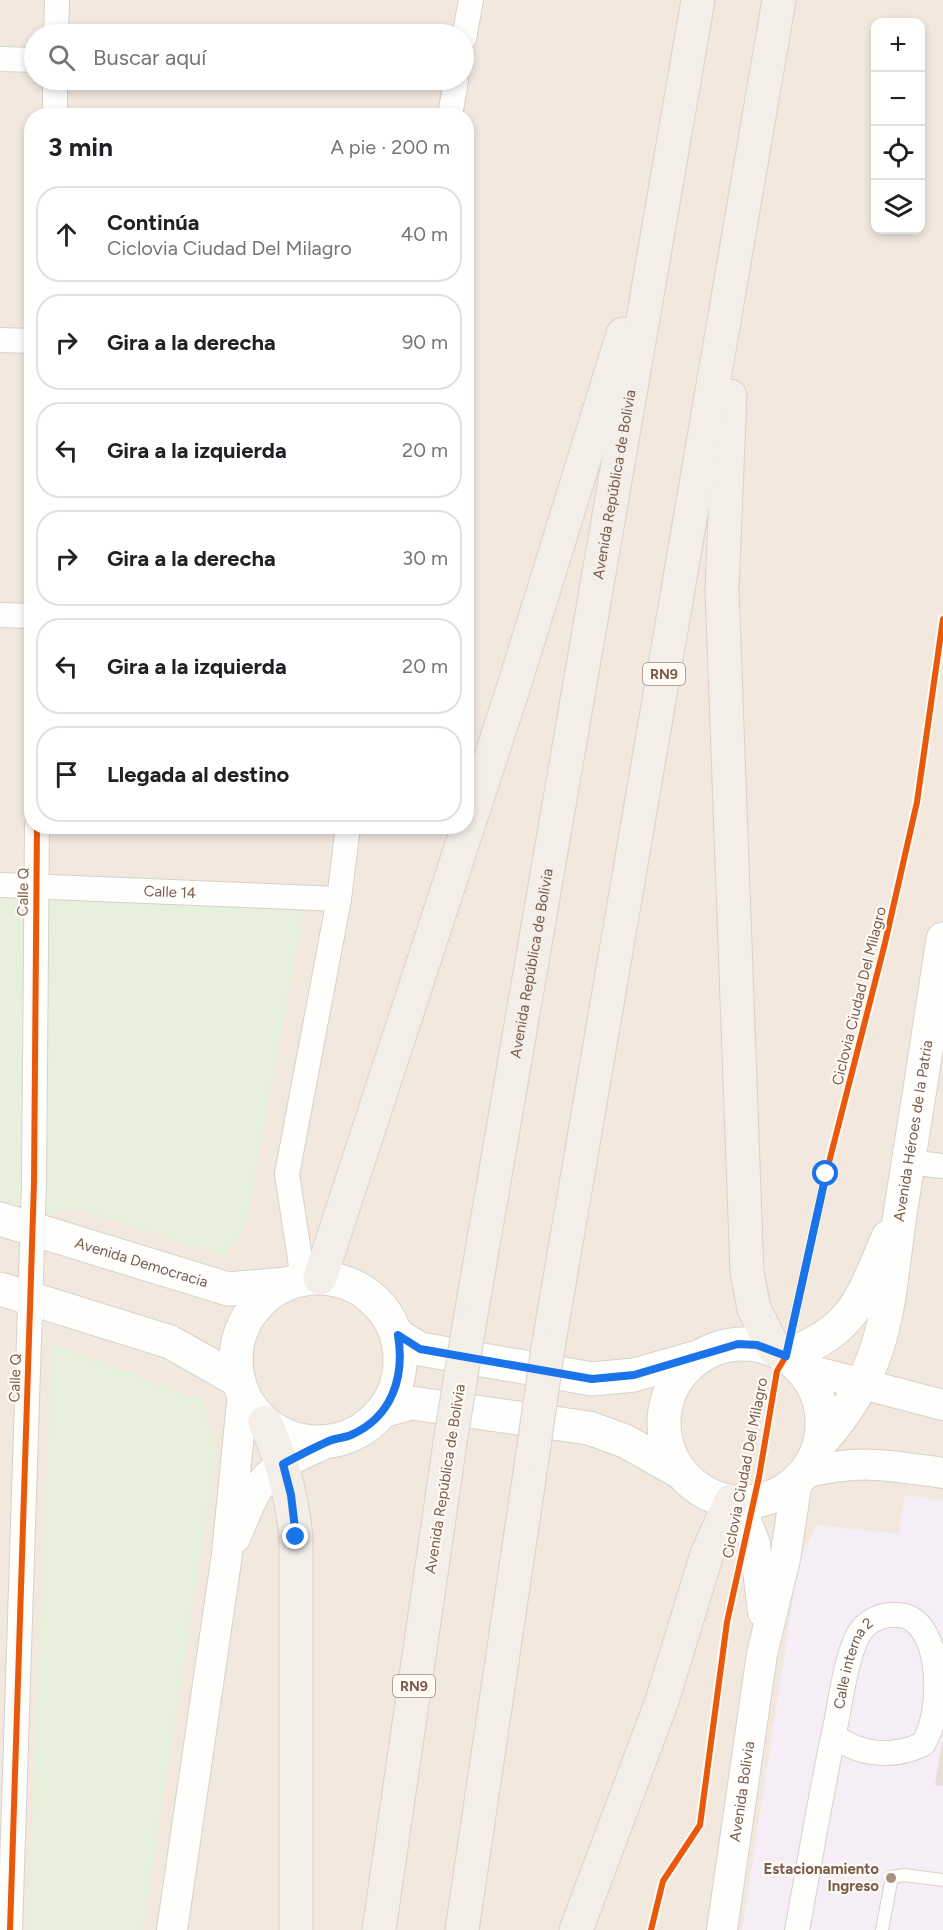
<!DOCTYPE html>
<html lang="es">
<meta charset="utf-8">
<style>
body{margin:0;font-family:Figtree,sans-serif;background:#f6f6f6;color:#202124}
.controls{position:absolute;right:18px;top:18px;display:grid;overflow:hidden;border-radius:12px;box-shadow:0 3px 9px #0003}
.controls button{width:54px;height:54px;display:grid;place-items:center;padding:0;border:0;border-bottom:2px solid #e0e0e0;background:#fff;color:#202124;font:30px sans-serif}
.stop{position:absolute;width:18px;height:18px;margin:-14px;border:4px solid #1a73e8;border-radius:50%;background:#fff}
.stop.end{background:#1a73e8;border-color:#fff;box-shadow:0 2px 6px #0008}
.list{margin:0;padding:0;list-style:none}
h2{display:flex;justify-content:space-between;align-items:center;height:78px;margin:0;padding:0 24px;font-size:26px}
h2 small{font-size:20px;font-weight:400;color:#757577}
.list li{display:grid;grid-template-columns:39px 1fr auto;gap:18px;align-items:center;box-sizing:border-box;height:96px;margin:0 12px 12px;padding:0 12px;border:2px solid #e0e0e0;border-radius:24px}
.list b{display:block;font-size:22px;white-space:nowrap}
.list p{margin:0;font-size:20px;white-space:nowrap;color:#757577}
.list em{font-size:20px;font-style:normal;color:#757577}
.icon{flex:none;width:33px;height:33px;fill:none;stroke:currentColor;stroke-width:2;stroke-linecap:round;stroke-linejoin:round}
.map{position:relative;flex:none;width:943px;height:1930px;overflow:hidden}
.search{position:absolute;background:#fff;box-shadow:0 3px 9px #0003;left:24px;top:24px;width:450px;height:66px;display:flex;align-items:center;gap:15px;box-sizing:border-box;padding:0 21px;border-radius:33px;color:#757577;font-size:22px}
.panel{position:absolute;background:#fff;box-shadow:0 3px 9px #0003;left:24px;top:108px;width:450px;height:726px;border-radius:24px}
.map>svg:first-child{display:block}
.residential{fill:#f2e8de;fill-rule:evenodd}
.education{fill:#f6eef6}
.park{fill:#e7f0db}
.building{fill:#e6ded7}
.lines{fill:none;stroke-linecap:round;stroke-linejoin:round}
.service-casing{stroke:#d7d1cb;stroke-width:14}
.minor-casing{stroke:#d7d1cb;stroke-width:26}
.tertiary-casing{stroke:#d7d1cb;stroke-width:32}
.secondary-casing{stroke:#d9d2cb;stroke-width:35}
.primary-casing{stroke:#dad1cc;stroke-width:35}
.service{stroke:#fefefd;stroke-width:12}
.minor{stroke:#fefefd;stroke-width:24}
.tertiary{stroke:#fefefd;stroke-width:30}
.secondary{stroke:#fefefd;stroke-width:33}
.primary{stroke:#f3eee8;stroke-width:33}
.primary-bridge-casing{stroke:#dad1cc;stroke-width:35;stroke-linecap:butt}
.primary-bridge{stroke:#f3eee8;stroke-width:33}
.cycleway-casing{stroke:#fffaf3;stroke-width:10}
.cycleway{stroke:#e8590c;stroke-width:6}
.route{stroke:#1a73e8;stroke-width:8}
.poi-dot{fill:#a69286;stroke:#fffaf3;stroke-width:2}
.labels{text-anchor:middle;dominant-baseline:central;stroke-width:4.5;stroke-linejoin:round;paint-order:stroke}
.shield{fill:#fffaf3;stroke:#a28b7f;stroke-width:1.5}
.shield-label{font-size:14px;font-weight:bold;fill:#7a5c4d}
.street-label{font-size:15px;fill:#7a5c4d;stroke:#fffaf3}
.poi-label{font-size:15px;font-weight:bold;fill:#7a5c4d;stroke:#fffaf3;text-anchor:end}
</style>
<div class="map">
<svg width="943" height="1930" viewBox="0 0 943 1930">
<rect width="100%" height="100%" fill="#f9f5f0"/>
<path class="residential" d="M 0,0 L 943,0 L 943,1930 L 0,1930 ZM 876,22 L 920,22 L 920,230 L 876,230 ZM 34,34 L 464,34 L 464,80 L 34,80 ZM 32,116 L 466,116 L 466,826 L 32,826 Z"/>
<path class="education" d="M 905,1495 L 943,1501 L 943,1930 L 742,1930 L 799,1559 L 817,1525 L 899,1534 Z"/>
<g class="park">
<path d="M 0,899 L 305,906 L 246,1225 L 225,1256 L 77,1208 L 0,1225 Z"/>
<path d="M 52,1344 L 203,1401 L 217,1450 L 143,1930 L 27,1930 Z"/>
</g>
<path class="building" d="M 942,1742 L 943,1742 L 943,1786 L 935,1785 Z"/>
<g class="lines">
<defs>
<path id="service" d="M 882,1930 L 892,1877 L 904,1875 L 943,1880"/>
<g id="minor">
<path d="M 56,34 L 57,0"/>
<path d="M 464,38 L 471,0"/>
<path d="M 0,59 L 34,60"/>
<path d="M 55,116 L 55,80"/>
<path d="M 450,116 L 456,80"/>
<path d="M 0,340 L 32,341"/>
<path d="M 0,615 L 32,616"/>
<path id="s1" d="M 0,885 L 339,899"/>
<path d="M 908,1162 L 943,1166"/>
<path d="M 303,1279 L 287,1174 L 339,899 L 348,826"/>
<path d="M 10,1930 L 34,1183 L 37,826"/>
<path id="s2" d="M 797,1930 C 810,1861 821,1792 836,1723 C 841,1699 844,1671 853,1647 C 856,1637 861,1628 870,1622 C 880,1615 894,1613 905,1616 C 943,1628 943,1713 923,1744 C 895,1758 858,1756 834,1735"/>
</g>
<g id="tertiary">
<path d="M 801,1368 L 943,1405"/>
<path d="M 804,1473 C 860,1459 888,1465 943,1473"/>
<path d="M 739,1502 L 755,1544 L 763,1612"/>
<path d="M 235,1538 C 242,1522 248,1505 257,1490 C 272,1464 304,1454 330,1441"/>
<path d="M 172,1930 L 227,1554 L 243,1392"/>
<path id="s3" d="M 722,1930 L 762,1654 L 785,1559 L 797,1481"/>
</g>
<g id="secondary">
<path id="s4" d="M 0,1219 L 228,1289 L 286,1284"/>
<circle cx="318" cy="1360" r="82"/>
<path d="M 0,1289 L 170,1342 L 239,1381"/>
<path d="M 397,1335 L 420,1349 L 592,1379 L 634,1375 L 701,1356"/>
<circle cx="743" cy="1423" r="79"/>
<path d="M 786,1356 C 855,1330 861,1300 888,1237"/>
<path d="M 383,1411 L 411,1403 L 589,1428 L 625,1441 L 680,1472"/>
<path id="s5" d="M 820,1443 C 895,1360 886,1296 903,1195 C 917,1110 930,1024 943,939"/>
</g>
<g id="primary">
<path d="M 730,396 L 722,589 L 747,1272 L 754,1309 L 775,1350"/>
<path d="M 320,1278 L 513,689 L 623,334"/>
<path id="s6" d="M 469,1326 L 698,0"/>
<path d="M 548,1348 L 779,0"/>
<path d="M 265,1422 C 283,1463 291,1493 296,1537 L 296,1930"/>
<path d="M 379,1930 L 450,1443"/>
<path d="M 462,1930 L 533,1452"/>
<path d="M 576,1930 L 662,1701 L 707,1554 L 731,1501"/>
</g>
</defs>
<use href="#service" class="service-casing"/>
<use href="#minor" class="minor-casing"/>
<use href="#tertiary" class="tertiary-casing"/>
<use href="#secondary" class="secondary-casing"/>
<use href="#primary" class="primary-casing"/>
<use href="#service" class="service"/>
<use href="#minor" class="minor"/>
<use href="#tertiary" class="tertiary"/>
<use href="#secondary" class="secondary"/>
<use href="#primary" class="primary"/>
<defs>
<g id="primary-bridge">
<path d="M 450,1443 L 469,1326"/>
<path d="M 533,1452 L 548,1348"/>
</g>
</defs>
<use href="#primary-bridge" class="primary-bridge-casing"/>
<use href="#primary-bridge" class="primary-bridge"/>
<defs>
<g id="cycleway">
<path d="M 10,1930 L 34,1183 L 37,826"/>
<path d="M 651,1930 L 663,1881 L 700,1825 L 727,1622 L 759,1477 L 777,1371 L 786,1356 L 826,1174 L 885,943 L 917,802 L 943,619"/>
</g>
</defs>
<use href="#cycleway" class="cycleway-casing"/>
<use href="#cycleway" class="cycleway"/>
</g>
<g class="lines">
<path class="route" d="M 296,1537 L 291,1495 L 283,1464 C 298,1456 313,1448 329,1441 C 336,1438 344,1438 351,1435 C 392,1417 405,1377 398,1335 L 420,1349 L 592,1379 L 634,1375 L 738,1344 L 757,1345 L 786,1356 L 826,1174"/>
</g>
<circle class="poi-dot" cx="891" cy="1878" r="6"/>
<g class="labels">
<g class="shield">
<rect x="643" y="663" width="42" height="22" rx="4.5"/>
<rect x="393" y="1675" width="42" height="22" rx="4.5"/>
</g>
<g class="shield-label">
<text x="664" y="674">RN9</text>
<text x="414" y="1686">RN9</text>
</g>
<g class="street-label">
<text stroke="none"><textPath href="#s6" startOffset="854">Avenida República de Bolivia</textPath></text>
<text stroke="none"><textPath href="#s1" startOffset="170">Calle 14</textPath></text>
<text transform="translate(23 892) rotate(-89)">Calle Q</text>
<text stroke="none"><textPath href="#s6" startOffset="368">Avenida República de Bolivia</textPath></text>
<text transform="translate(859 996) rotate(-76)">Ciclovia Ciudad Del Milagro</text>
<text stroke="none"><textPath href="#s5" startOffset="332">Avenida Héroes de la Patria</textPath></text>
<text stroke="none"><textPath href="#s4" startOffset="148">Avenida Democracia</textPath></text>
<text transform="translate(15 1378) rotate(-88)">Calle Q</text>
<text transform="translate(745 1468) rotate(-79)">Ciclovia Ciudad Del Milagro</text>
<text transform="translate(445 1479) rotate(-81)">Avenida República de Bolivia</text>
<text stroke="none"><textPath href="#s2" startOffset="273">Calle interna 2</textPath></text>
<text stroke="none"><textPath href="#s3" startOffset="140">Avenida Bolivia</textPath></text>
</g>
<g class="poi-label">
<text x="879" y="1869">Estacionamiento<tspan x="879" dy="17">Ingreso</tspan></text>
</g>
</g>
</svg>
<div class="controls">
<button>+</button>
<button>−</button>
<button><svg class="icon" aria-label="locate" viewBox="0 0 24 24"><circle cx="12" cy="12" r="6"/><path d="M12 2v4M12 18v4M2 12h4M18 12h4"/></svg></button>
<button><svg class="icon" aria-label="layers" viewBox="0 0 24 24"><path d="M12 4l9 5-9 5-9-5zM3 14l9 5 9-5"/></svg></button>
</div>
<div class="stop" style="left:826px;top:1174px"></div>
<div class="stop end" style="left:296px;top:1537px"></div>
<div class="search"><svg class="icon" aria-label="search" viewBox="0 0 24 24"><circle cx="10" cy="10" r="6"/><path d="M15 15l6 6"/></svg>Buscar aquí</div>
<section class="panel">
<h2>3 min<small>A pie · 200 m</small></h2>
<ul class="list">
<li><svg class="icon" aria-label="ahead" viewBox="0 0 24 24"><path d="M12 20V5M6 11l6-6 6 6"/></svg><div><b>Continúa</b><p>Ciclovia Ciudad Del Milagro</p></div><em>40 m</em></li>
<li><svg class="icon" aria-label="right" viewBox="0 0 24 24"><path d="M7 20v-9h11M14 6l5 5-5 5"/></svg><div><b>Gira a la derecha</b></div><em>90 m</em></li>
<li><svg class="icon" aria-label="left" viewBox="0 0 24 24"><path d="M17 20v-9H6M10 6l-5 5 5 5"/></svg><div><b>Gira a la izquierda</b></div><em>20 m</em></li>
<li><svg class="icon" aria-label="right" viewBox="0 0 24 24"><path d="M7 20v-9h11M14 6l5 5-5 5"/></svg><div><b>Gira a la derecha</b></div><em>30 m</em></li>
<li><svg class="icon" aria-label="left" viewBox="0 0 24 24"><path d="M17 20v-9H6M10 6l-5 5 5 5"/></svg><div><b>Gira a la izquierda</b></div><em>20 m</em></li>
<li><svg class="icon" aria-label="arrive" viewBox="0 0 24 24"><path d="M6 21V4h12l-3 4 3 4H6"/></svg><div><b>Llegada al destino</b></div></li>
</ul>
</section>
</div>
